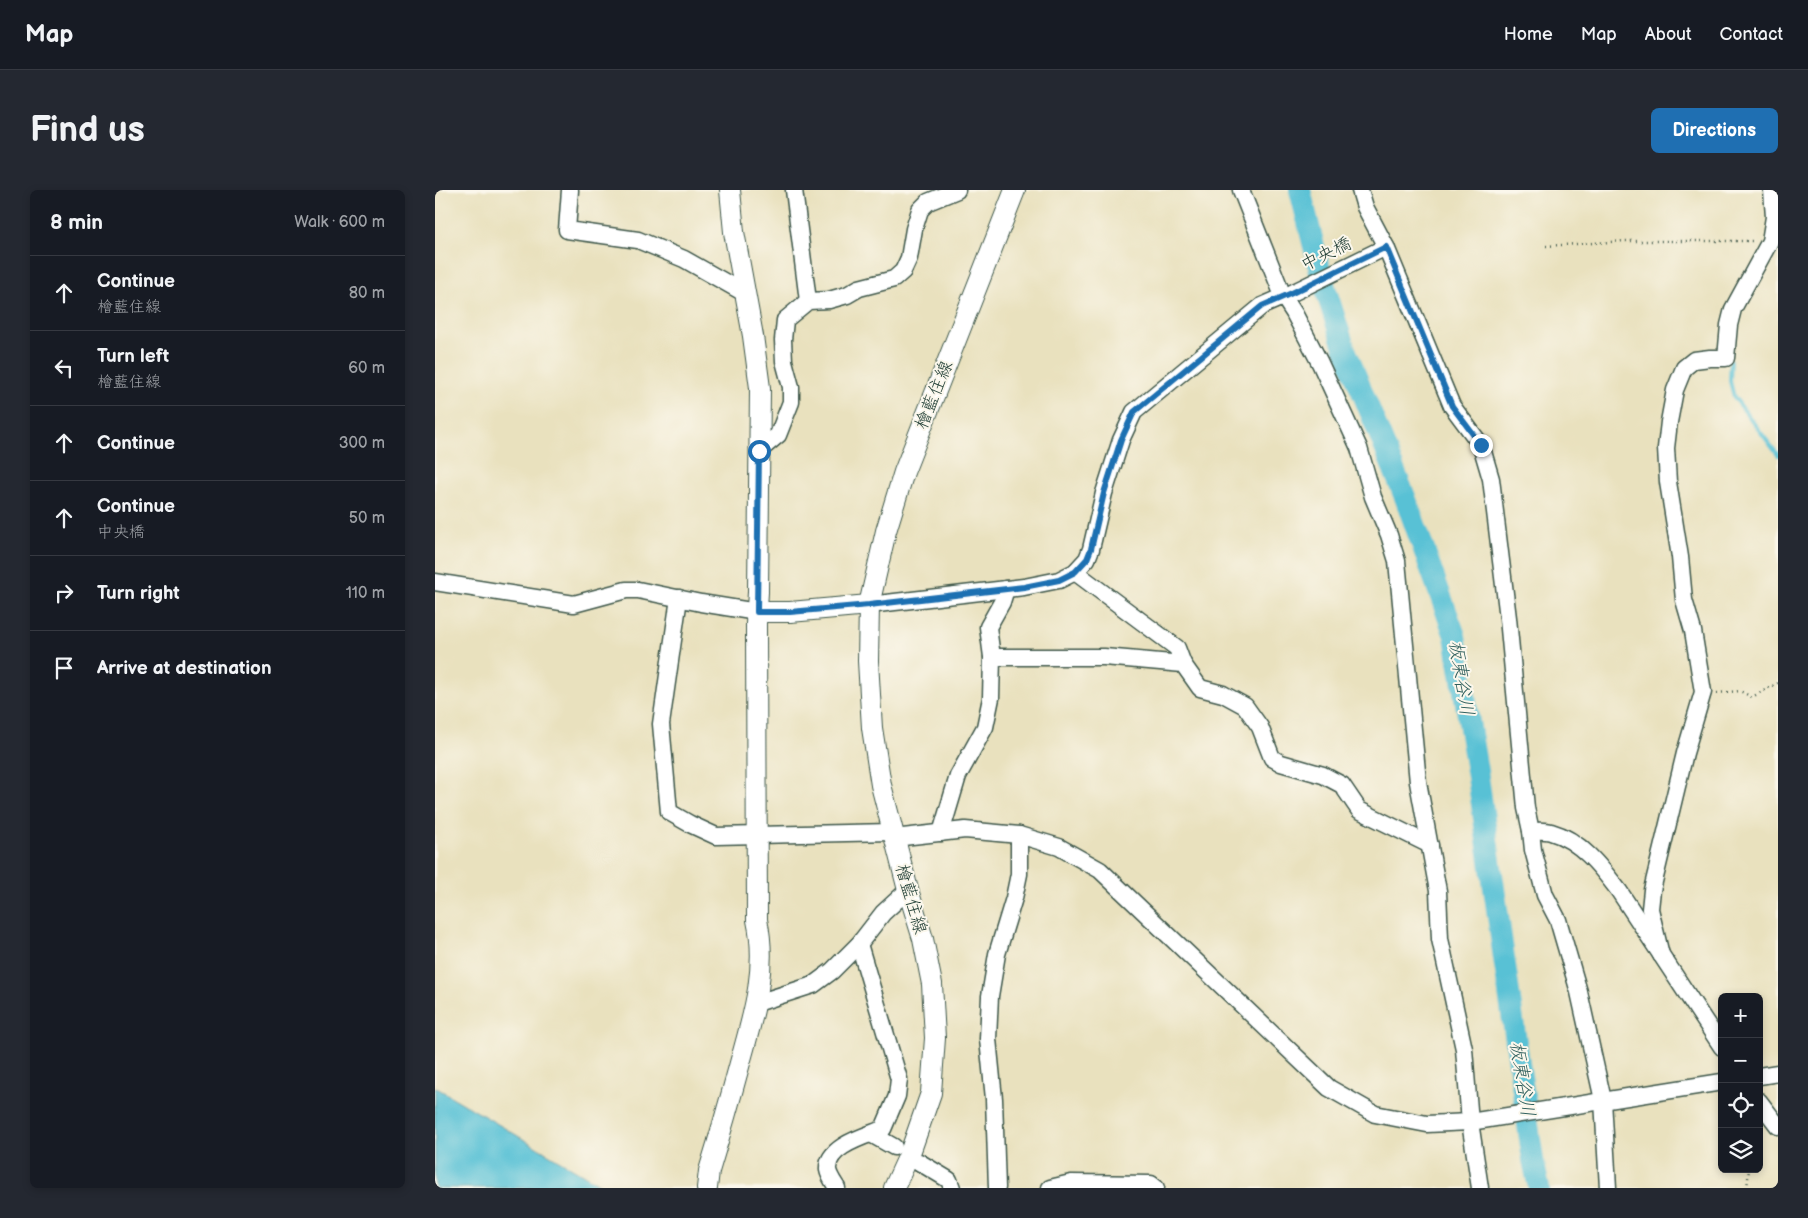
<!DOCTYPE html>
<meta charset="utf-8">
<style>
body{margin:0;font-family:"Balsamiq Sans","Klee One",sans-serif;background:#242831;color:#f1f3f6}
.controls{position:absolute;right:15px;bottom:15px;display:grid;overflow:hidden;border-radius:8px;box-shadow:0 2px 8px #0003}
.controls button{width:45px;height:45px;display:grid;place-items:center;padding:0;border:0;border-bottom:1px solid #363941;background:#171b24;color:#f1f3f6;font:25px sans-serif}
.stop{position:absolute;width:15px;height:15px;margin:-11px;border:4px solid #1f6fb2;border-radius:50%;background:#fff}
.stop.end{background:#1f6fb2;border-color:#fff;box-shadow:0 1px 5px #0008}
.list{margin:0;padding:0;list-style:none}
h2{display:flex;justify-content:space-between;align-items:center;height:65px;margin:0;padding:0 20px;font-size:21px}
h2 small{font-size:16px;font-weight:400;color:#9ea1a6}
.list li{display:grid;grid-template-columns:32px 1fr auto;gap:15px;align-items:center;box-sizing:border-box;height:75px;padding:0 20px;border-top:1px solid #363941}
.list b{display:block;font-size:19px;white-space:nowrap}
.list p{margin:0;font-size:16px;white-space:nowrap;color:#9ea1a6}
.list em{font-size:16px;font-style:normal;color:#9ea1a6}
.icon{flex:none;width:28px;height:28px;fill:none;stroke:currentColor;stroke-width:2;stroke-linecap:round;stroke-linejoin:round}
.map{position:relative;flex:none;width:1343px;height:998px;overflow:hidden;border-radius:8px}
header{display:flex;align-items:center;gap:30px;box-sizing:border-box;height:70px;padding:0 25px;background:#171b24;border-bottom:1px solid #363941}
header strong{font-size:24px}
nav{display:flex;gap:28px;margin-inline-start:auto;font-size:18px}
.intro{display:flex;align-items:center;justify-content:space-between;box-sizing:border-box;height:120px;padding:0 30px}
h1{margin:0;font-size:35px}
.button{padding:12px 22px;border-radius:8px;background:#1f6fb2;color:#fff;font-size:18px;font-weight:700}
main{display:flex;gap:30px;padding:0 30px}
aside{flex:1;background:#171b24;border-radius:8px;box-shadow:0 2px 8px #0003}
.map>svg:first-child{display:block}
.water{fill:#59c1d5;stroke:#3c7f84}
.lines{fill:none;stroke-linecap:round;stroke-linejoin:round}
.stream{stroke:#59c1d5;stroke-width:4}
.river{stroke:#59c1d5;stroke-width:22}
.minor-casing{stroke:#3d5649;stroke-width:19}
.major-casing{stroke:#3d5649;stroke-width:22}
.path{stroke:#3d5649;stroke-width:2.5;stroke-dasharray:1 4;stroke-linecap:butt}
.minor{stroke:#fff;stroke-width:16}
.major{stroke:#fff;stroke-width:20}
.route{stroke:#1f6fb2;stroke-width:6}
.labels{text-anchor:middle;dominant-baseline:central;stroke-width:4;stroke-linejoin:round;paint-order:stroke}
.street-label{font-size:18px;fill:#1f3d34;stroke:#fbf7ec}
.water-label{font-size:19px;font-style:italic;fill:#2e5e5c;stroke:#fbf7ec}
</style>
<header>
<strong>Map</strong>
<nav><a>Home</a><a>Map</a><a>About</a><a>Contact</a></nav>
</header>
<div class="intro"><h1>Find us</h1><a class="button">Directions</a></div>
<main>
<aside>
<h2>8 min<small>Walk · 600 m</small></h2>
<ul class="list">
<li><svg class="icon" aria-label="ahead" viewBox="0 0 24 24"><path d="M12 20V5M6 11l6-6 6 6"/></svg><div><b>Continue</b><p>檜藍住線</p></div><em>80 m</em></li>
<li><svg class="icon" aria-label="left" viewBox="0 0 24 24"><path d="M17 20v-9H6M10 6l-5 5 5 5"/></svg><div><b>Turn left</b><p>檜藍住線</p></div><em>60 m</em></li>
<li><svg class="icon" aria-label="ahead" viewBox="0 0 24 24"><path d="M12 20V5M6 11l6-6 6 6"/></svg><div><b>Continue</b></div><em>300 m</em></li>
<li><svg class="icon" aria-label="ahead" viewBox="0 0 24 24"><path d="M12 20V5M6 11l6-6 6 6"/></svg><div><b>Continue</b><p>中央橋</p></div><em>50 m</em></li>
<li><svg class="icon" aria-label="right" viewBox="0 0 24 24"><path d="M7 20v-9h11M14 6l5 5-5 5"/></svg><div><b>Turn right</b></div><em>110 m</em></li>
<li><svg class="icon" aria-label="arrive" viewBox="0 0 24 24"><path d="M6 21V4h12l-3 4 3 4H6"/></svg><div><b>Arrive at destination</b></div></li>
</ul>
</aside>
<div class="map">
<svg width="1343" height="998" viewBox="0 0 1343 998">
<rect width="100%" height="100%" fill="#fbf7ec"/>
<filter id="ink" filterUnits="userSpaceOnUse"><feTurbulence type="fractalNoise" baseFrequency=".02" numOctaves="2"/><feDisplacementMap in="SourceGraphic" scale="10" xChannelSelector="R" yChannelSelector="G"/><feConvolveMatrix kernelMatrix="1 2 1 2 8 2 1 2 1" color-interpolation-filters="sRGB"/></filter>
<filter id="wash" filterUnits="userSpaceOnUse"><feTurbulence type="fractalNoise" baseFrequency=".0096" numOctaves="4" result="noise"/><feDisplacementMap in="SourceGraphic" scale="20" xChannelSelector="R" yChannelSelector="G"/><feGaussianBlur stdDeviation="1.12" result="paint"/><feColorMatrix in="noise" values="0 0 0 0 0 0 0 0 0 0 0 0 0 0 0 0 0 1.4 0 .05"/><feComposite in="paint" operator="in"/></filter>
<g filter="url(#wash)">
<rect width="100%" height="100%" fill="#e9e1be"/>
<path class="water" d="M 0,897 L 171,998 L 0,998 Z"/>
<g class="lines">
<path class="stream" d="M 1296,171 L 1295,191 L 1299,207 L 1343,265"/>
<path class="river" d="M 865,0 L 886,85 L 909,157 L 970,307 L 1020,446 L 1043,587 L 1098,970 L 1104,998"/>
</g>
</g>
<g filter="url(#ink)">
<g class="lines">
<defs>
<g id="minor">
<path d="M 135,0 L 132,40 L 203,50 L 249,69 L 311,104"/>
<path d="M 359,0 L 373,111"/>
<path d="M 806,0 L 848,106 L 859,123 L 885,173 L 924,258 L 938,307 L 954,345 L 962,371 L 983,592 L 1003,701 L 1005,749 L 1029,859 L 1035,932 L 1045,998"/>
<path d="M 925,0 L 930,17 L 951,57 L 1017,216 L 1046,255 L 1056,289 L 1073,428 L 1091,618 L 1096,641 L 1098,660 L 1110,705 L 1123,730 L 1144,802 L 1168,910 L 1173,998"/>
<path d="M 324,261 L 343,245 L 356,212 L 356,197 L 349,171 L 348,150 L 350,130 L 373,111 L 394,110 L 412,105 L 424,98 L 459,89 L 468,81 L 474,68 L 479,39 L 485,20 L 493,12 L 522,0"/>
<path d="M 640,382 L 742,458 L 748,474"/>
<path d="M 0,392 L 139,414 L 191,400 L 203,400 L 266,413 L 322,422"/>
<path d="M 244,408 L 226,534 L 234,622 L 255,634 L 281,646 L 457,642"/>
<path d="M 434,415 L 589,397 L 624,390 L 640,382 L 652,369 L 656,359 L 669,303 L 686,250 L 699,222 L 827,116 L 857,103 L 951,57"/>
<path d="M 557,467 L 669,467 L 748,474 L 765,498 L 788,504 L 810,516 L 825,537 L 837,568 L 846,573 L 888,585 L 907,595 L 924,620 L 995,655"/>
<path d="M 1096,641 C 1103,641 1110,640 1116,642 C 1145,650 1166,677 1184,701 L 1287,857"/>
<path d="M 506,643 L 523,586 L 550,537 L 556,508 L 557,467 L 553,437 L 567,412 L 571,399"/>
<path d="M 459,648 L 530,640 L 584,645 L 624,657 L 665,680 L 894,898 L 940,924 L 992,934 L 1035,932 L 1287,892"/>
<path d="M 1226,765 L 1215,719 L 1217,700 L 1250,563 L 1268,502 L 1258,441 L 1249,410 L 1245,367 L 1233,292 L 1231,258 L 1234,232 L 1240,200 L 1249,178 L 1259,170 L 1275,168 L 1291,168 L 1294,135 L 1298,119 L 1335,51 L 1339,27 L 1337,0"/>
<path d="M 322,813 L 378,795 L 397,781 L 424,754 L 448,723 L 473,700"/>
<path d="M 1324,886 L 1343,883"/>
<path d="M 1324,911 L 1343,936"/>
<path d="M 436,944 L 459,957"/>
<path d="M 484,972 L 514,990 L 517,998"/>
<path d="M 402,998 C 399,993 394,986 393,980 C 391,956 431,946 448,939 L 462,906 L 464,889 L 424,754"/>
<path d="M 562,998 L 559,909 L 553,849 L 555,806 L 562,764 L 579,708 L 584,684 L 584,645"/>
<path d="M 615,998 L 636,993 L 716,994 L 721,998"/>
</g>
<g id="major">
<path d="M 322,422 L 355,422 L 434,415"/>
<path d="M 272,998 L 274,981 C 285,945 295,910 305,873 C 318,826 333,779 322,730 L 321,434 L 323,402 L 325,198 L 318,146 L 299,42 L 295,0"/>
<path d="M 459,998 L 475,963 L 496,903 L 500,848 L 497,794 L 488,749 L 473,700 L 446,595 L 437,538 L 433,471 L 434,415 L 451,341 L 469,282 L 580,0"/>
</g>
</defs>
<use href="#minor" class="minor-casing"/>
<use href="#major" class="major-casing"/>
<g class="path">
<path d="M 1111,56 L 1190,51 L 1319,51"/>
<path d="M 1282,503 L 1305,501 L 1317,507 L 1343,493"/>
<path d="M 1312,998 L 1314,979"/>
</g>
<use href="#minor" class="minor"/>
<use href="#major" class="major"/>
</g>
</g>
<g class="lines" filter="url(#ink)">
<path class="route" d="M 324,261 L 322,422 L 355,422 L 434,415 L 589,397 L 624,390 L 640,382 L 652,369 L 656,359 L 669,303 L 686,250 L 699,222 L 827,116 L 857,103 L 951,57 L 1017,216 L 1046,255"/>
</g>
<g class="labels">
<g class="street-label">
<text transform="translate(891 64) rotate(-26)">中央橋</text>
<text transform="translate(499 205) rotate(-68)">檜藍住線</text>
<text transform="translate(476 709) rotate(74)">檜藍住線</text>
</g>
<g class="water-label">
<text transform="translate(1026 488) rotate(81)">板東谷川</text>
<text transform="translate(1087 889) rotate(81)">板東谷川</text>
</g>
</g>
</svg>
<div class="controls">
<button>+</button>
<button>−</button>
<button><svg class="icon" aria-label="locate" viewBox="0 0 24 24"><circle cx="12" cy="12" r="6"/><path d="M12 2v4M12 18v4M2 12h4M18 12h4"/></svg></button>
<button><svg class="icon" aria-label="layers" viewBox="0 0 24 24"><path d="M12 4l9 5-9 5-9-5zM3 14l9 5 9-5"/></svg></button>
</div>
<div class="stop" style="left:324px;top:261px"></div>
<div class="stop end" style="left:1046px;top:255px"></div>
</div>
</main>
